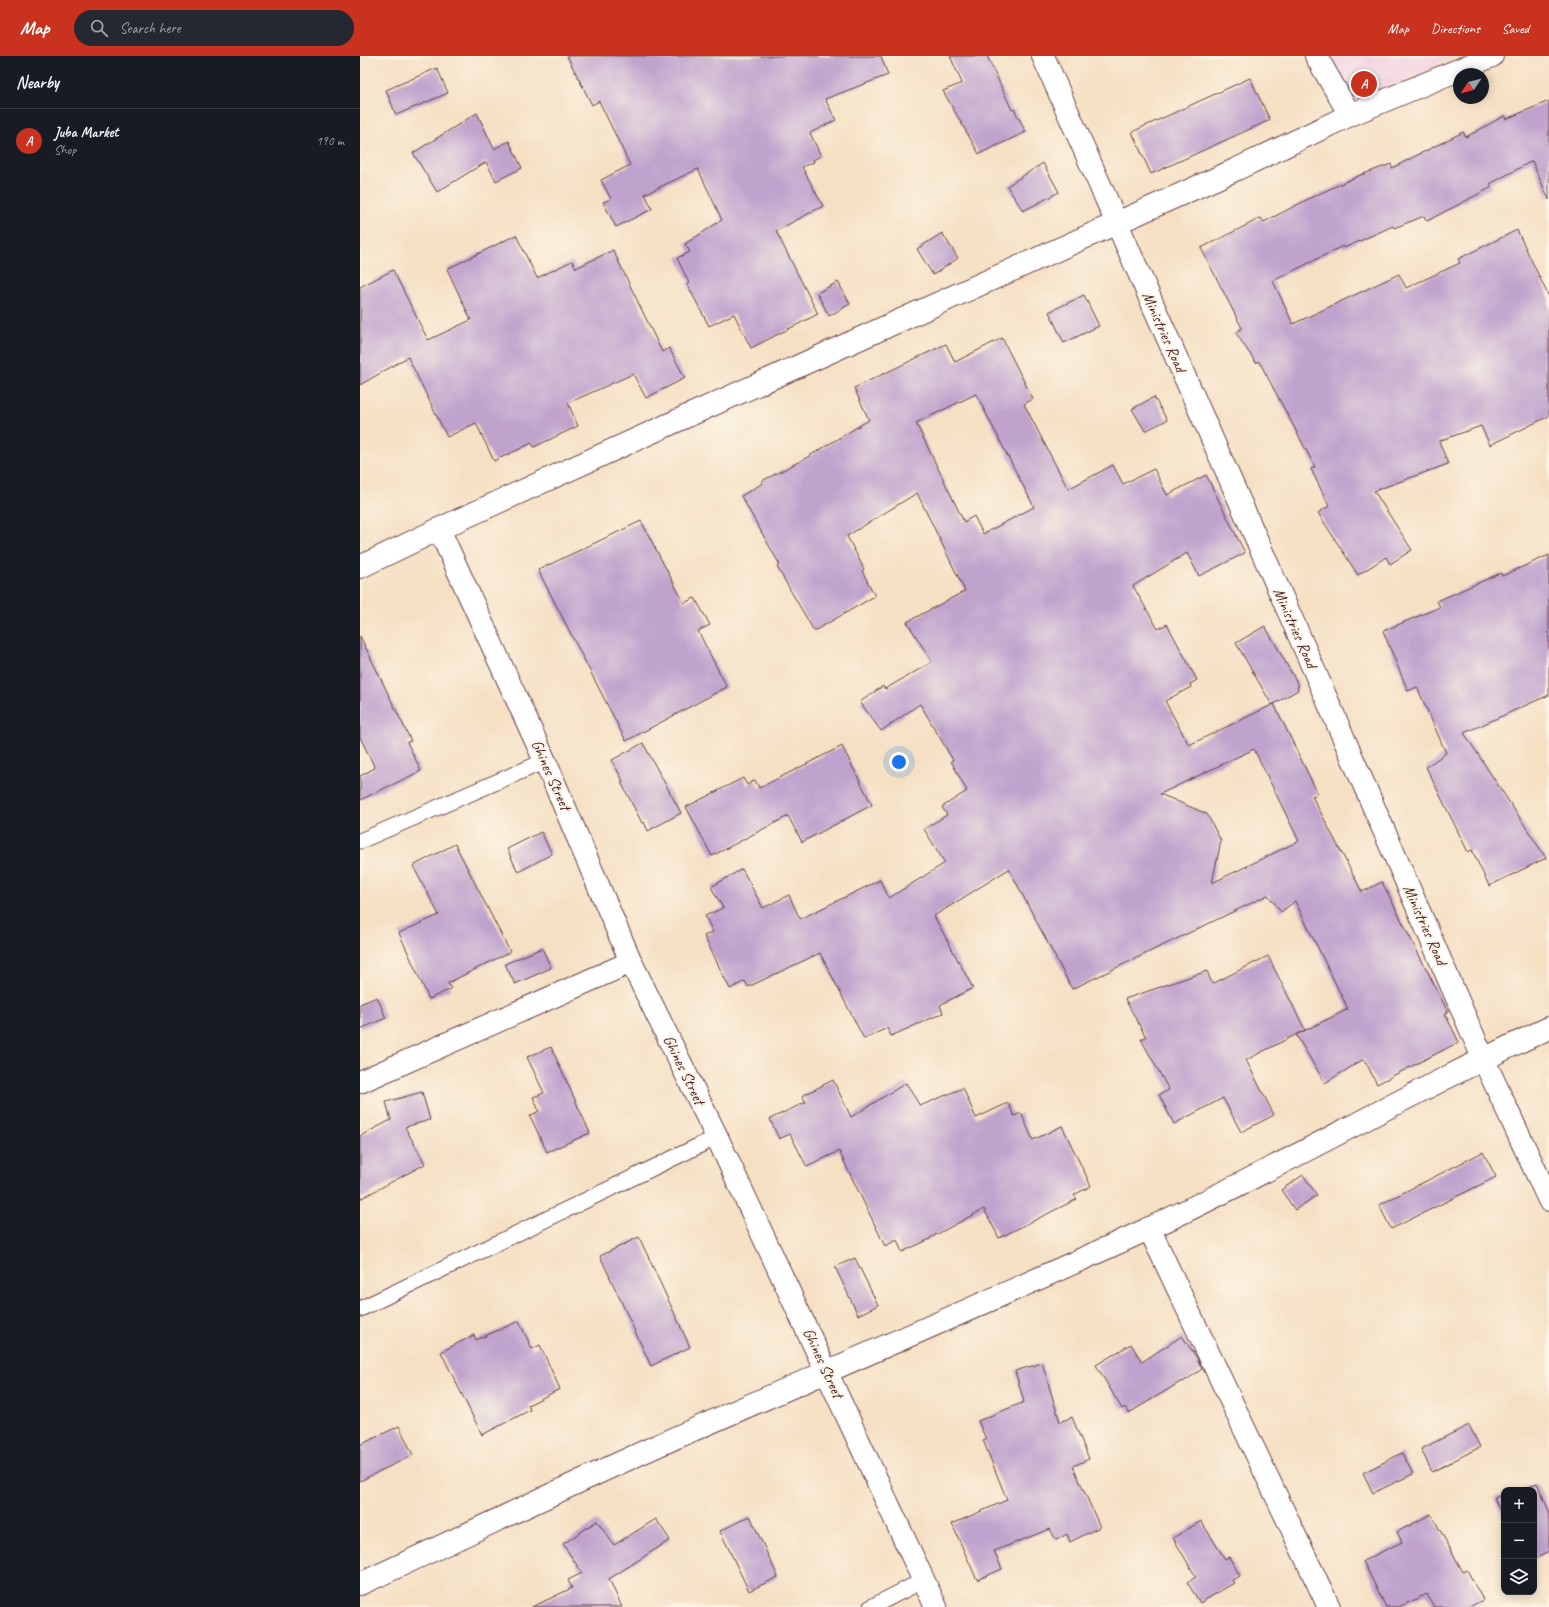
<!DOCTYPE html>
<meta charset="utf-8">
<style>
body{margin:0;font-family:Caveat,sans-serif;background:#242831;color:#f1f3f6}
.controls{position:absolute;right:12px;bottom:12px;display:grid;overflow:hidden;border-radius:8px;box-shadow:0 2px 10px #0003}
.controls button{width:36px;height:36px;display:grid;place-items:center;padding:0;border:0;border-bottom:1px solid #363941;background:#171b24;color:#f1f3f6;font:20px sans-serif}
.compass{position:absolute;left:1093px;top:12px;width:36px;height:36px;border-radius:50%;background:#171b24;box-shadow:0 2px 10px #0003;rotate:235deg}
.you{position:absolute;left:539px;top:706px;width:14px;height:14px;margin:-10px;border:3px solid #fff;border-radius:50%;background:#1a73e8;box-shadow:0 0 0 6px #1a73e833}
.badge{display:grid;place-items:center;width:26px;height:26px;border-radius:50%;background:#c8321e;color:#fff;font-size:13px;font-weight:700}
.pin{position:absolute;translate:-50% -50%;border:2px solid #fff;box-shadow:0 1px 4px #0006}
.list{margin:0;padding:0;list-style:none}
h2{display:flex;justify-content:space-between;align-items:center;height:52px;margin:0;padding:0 16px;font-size:17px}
h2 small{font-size:13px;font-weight:400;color:#9ea1a6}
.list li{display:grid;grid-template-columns:26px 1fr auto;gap:12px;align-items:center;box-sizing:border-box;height:64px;padding:0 16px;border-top:1px solid #363941}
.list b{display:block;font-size:15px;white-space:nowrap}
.list p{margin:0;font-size:13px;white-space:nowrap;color:#9ea1a6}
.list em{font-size:13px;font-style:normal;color:#9ea1a6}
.icon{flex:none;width:22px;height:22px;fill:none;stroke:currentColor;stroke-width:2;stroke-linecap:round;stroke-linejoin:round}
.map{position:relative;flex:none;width:1189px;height:1551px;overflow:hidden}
header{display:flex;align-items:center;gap:24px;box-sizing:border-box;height:56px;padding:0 20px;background:#c8321e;color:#fff}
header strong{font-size:19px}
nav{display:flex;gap:22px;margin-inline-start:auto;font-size:14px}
.search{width:280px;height:36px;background:#242831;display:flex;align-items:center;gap:10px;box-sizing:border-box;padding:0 14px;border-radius:22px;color:#9ea1a6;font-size:15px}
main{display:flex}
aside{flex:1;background:#171b24}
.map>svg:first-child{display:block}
.built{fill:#f1d0e3}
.building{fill:#bfa3cd;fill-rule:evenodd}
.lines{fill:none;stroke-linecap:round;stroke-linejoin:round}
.service-casing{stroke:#643c42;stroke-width:17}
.minor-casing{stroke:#643c42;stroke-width:24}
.tertiary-casing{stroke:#643c42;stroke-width:24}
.service{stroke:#fff;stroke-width:15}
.minor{stroke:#fff;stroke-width:22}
.tertiary{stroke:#fff;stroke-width:22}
.labels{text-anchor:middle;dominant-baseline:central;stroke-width:4;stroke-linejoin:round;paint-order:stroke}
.street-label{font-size:16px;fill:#4a1f2b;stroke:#fcf5e5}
</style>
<header>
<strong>Map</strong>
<div class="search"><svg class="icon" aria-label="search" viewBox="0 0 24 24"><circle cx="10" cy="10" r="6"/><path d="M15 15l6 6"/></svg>Search here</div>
<nav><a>Map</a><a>Directions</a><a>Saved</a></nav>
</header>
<main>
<aside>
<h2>Nearby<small></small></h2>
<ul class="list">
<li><span class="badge">A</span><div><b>Juba Market</b><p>Shop</p></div><em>190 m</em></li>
</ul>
</aside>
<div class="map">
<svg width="1189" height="1551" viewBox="0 0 1189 1551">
<rect width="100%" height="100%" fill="#fcf5e5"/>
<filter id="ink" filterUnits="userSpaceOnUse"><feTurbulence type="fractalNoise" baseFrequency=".025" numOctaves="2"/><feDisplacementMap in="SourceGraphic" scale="8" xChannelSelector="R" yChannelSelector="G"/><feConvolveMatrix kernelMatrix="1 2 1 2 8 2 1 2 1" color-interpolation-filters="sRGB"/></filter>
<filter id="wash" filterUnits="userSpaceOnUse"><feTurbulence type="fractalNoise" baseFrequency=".012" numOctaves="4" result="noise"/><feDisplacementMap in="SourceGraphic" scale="16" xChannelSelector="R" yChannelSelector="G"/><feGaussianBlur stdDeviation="0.9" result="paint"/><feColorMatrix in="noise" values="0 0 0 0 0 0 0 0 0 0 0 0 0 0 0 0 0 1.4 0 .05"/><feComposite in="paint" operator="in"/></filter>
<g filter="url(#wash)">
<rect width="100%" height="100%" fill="#f5e0c4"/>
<path class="built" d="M 960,0 L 1094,0 L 981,56 Z"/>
<g id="blocks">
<g class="building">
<path d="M 207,0 L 521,0 L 528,19 L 465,43 L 476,64 L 450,77 L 461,100 L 453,104 L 454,106 L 442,111 L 463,150 L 416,175 L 458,258 L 391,292 L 374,258 L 349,270 L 327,228 L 329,227 L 317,202 L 330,196 L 325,188 L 362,164 L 338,113 L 285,138 L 292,153 L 256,171 L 243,146 L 251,143 L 241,124 L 270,109 L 239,45 L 232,49 Z"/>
<path d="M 590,0 L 627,0 L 652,54 L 654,53 L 666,76 L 619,98 L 583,35 L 602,27 Z"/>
<path d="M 77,12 L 88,37 L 36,59 L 26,34 Z"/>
<path d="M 890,22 L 910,64 L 791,118 L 772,76 Z"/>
<path d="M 1189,45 L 1189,144 L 1172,105 L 1130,128 L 1132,131 L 1067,165 L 1064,160 L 1034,172 L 1033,170 L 984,192 L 983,190 L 913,225 L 933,268 L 1039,218 L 1046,232 L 1100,207 L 1098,203 L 1157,174 L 1189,241 L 1189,360 L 1130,389 L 1121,370 L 1079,385 L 1088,408 L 1014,435 L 1052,494 L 1030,508 L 1026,501 L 998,519 L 958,457 L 969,450 L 951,413 L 955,411 L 899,305 L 896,307 L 876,277 L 882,272 L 841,192 L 901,162 L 904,166 L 950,142 L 998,120 L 1031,108 L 1032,112 L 1103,76 L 1106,81 L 1144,60 L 1146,63 Z"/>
<path d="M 117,57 L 134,93 L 149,85 L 162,112 L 136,125 L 126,106 L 77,136 L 53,97 Z"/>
<path d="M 683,107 L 699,136 L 663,155 L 647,130 Z"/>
<path d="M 582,177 L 598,202 L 573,219 L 557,193 Z"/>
<path d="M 156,179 L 177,222 L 212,205 L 216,212 L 253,194 L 302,296 L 309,292 L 325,322 L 286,342 L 273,318 L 208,347 L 218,370 L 174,391 L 172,387 L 134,405 L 116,367 L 87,381 L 48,301 L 0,329 L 0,231 L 33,214 L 68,284 L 111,264 L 87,213 Z"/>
<path d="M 478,226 L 490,248 L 469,260 L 457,237 Z"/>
<path d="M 724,239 L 739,270 L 704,287 L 689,256 Z"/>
<path d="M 642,282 L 673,343 L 664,348 L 708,433 L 753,409 L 763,428 L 794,413 L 807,439 L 846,419 L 885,497 L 839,520 L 827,497 L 773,530 L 798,573 L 807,568 L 837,624 L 830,628 L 831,631 L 805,645 L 829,689 L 914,648 L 958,738 L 952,740 L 1002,836 L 1022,826 L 1088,956 L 1085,958 L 1099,986 L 1017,1028 L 1004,1003 L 965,1027 L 936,979 L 988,953 L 935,845 L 921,856 L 908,839 L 712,933 L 649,813 L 574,860 L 613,932 L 580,949 L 583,957 L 531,980 L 527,972 L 504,983 L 460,897 L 388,931 L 385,925 L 370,933 L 344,880 L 353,876 L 345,860 L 363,852 L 351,831 L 382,813 L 403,852 L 429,839 L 440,863 L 520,824 L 529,842 L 585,807 L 564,773 L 587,759 L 582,751 L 607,735 L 591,705 L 593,704 L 560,648 L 521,675 L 500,646 L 523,630 L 525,633 L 572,606 L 547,566 L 605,535 L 557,437 L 487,480 L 504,513 L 502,515 L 515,540 L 454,575 L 417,511 L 420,509 L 381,440 L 403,427 L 402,425 L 446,402 L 509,364 L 494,332 L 586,288 L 595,306 ZM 616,338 L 674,451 L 623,478 L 614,460 L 604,466 L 556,367 ZM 894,693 L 939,785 L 852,827 L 861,785 L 847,758 L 800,738 Z"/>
<path d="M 794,341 L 807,364 L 785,375 L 772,353 Z"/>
<path d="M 281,465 L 324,547 L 335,542 L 350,569 L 338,575 L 367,631 L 266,685 L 178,514 Z"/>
<path d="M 1189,499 L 1189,639 L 1104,677 L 1186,802 L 1129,830 L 1112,794 L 1108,796 L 1066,711 L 1086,697 L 1057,631 L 1048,635 L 1023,575 L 1080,551 L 1077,545 L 1141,517 L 1142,520 Z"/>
<path d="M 905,570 L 939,630 L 937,631 L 938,634 L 912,649 L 876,587 Z"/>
<path d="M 0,580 L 51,685 L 47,686 L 61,715 L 0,744 L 0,720 L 15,712 L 0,681 Z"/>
<path d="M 283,687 L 321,757 L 288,775 L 284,766 L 282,767 L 261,726 L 263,725 L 252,704 Z"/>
<path d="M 482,690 L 512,749 L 442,786 L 428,760 L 352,800 L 326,751 L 383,722 L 387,729 L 395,724 L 399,732 Z"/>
<path d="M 181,776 L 192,798 L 158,816 L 147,793 Z"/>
<path d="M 95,788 L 150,896 L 88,927 L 91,933 L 69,943 L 39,877 L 79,859 L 53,810 Z"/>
<path d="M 182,892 L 191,912 L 155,928 L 145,908 Z"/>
<path d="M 908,900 L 945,974 L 886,1004 L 914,1059 L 881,1076 L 863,1042 L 814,1068 L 799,1039 L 809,1034 L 781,983 L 786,981 L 765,943 L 847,915 L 852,928 Z"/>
<path d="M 17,941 L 26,962 L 0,973 L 0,948 Z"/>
<path d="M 191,991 L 230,1077 L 187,1096 L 170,1060 L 179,1055 L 173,1041 L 184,1037 L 167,1001 Z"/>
<path d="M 473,1024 L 491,1061 L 546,1027 L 560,1050 L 603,1032 L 616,1062 L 648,1047 L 654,1060 L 661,1057 L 673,1084 L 702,1070 L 731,1130 L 714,1139 L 717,1143 L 639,1182 L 624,1153 L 570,1182 L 570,1183 L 542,1196 L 537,1184 L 525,1190 L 479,1095 L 447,1111 L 430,1078 L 419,1083 L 410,1063 L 446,1046 L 442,1040 Z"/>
<path d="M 62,1036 L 70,1064 L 45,1071 L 65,1108 L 0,1143 L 0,1080 L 31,1064 L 26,1046 Z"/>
<path d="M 1123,1096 L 1136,1121 L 1031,1173 L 1019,1149 Z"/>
<path d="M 943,1119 L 957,1139 L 935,1154 L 921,1134 Z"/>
<path d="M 279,1181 L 330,1291 L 291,1310 L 240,1200 Z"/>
<path d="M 495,1202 L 518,1249 L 498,1259 L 475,1211 Z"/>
<path d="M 159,1265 L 172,1293 L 180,1289 L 200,1333 L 168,1349 L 170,1354 L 122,1379 L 81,1296 L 114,1279 L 116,1284 Z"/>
<path d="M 822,1280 L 837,1302 L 842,1313 L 823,1326 L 822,1325 L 769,1357 L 765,1351 L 762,1353 L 736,1309 L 771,1288 L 782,1306 Z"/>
<path d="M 682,1307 L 700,1366 L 712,1361 L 729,1403 L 713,1410 L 740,1471 L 710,1486 L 707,1478 L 696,1484 L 690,1473 L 634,1495 L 642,1513 L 617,1524 L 592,1468 L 647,1444 L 623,1384 L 626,1383 L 618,1365 L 664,1346 L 655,1315 Z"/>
<path d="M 1109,1369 L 1120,1391 L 1072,1416 L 1061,1393 Z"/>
<path d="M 39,1370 L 53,1399 L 0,1425 L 0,1389 Z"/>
<path d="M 1042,1397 L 1053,1418 L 1013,1437 L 1003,1417 Z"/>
<path d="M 1177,1427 L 1189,1455 L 1189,1496 L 1174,1503 L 1174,1434 L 1161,1434 Z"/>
<path d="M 1144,1438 L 1144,1464 L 1134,1442 Z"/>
<path d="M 1071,1458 L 1103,1516 L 1107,1514 L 1123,1544 L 1109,1551 L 1074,1551 L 1067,1538 L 1039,1551 L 1026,1551 L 1003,1505 L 1042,1486 L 1037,1476 Z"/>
<path d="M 390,1460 L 418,1521 L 389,1535 L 360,1475 Z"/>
<path d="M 296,1463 L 310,1484 L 249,1523 L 262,1551 L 172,1551 L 212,1532 L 208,1524 L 222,1517 L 203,1488 L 237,1465 L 254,1489 Z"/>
<path d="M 841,1465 L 865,1503 L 869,1501 L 880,1520 L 872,1524 L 874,1527 L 840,1547 L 827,1526 L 836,1521 L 813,1482 Z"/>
</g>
</g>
</g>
<g filter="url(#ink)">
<use href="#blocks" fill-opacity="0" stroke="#643c42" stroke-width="1"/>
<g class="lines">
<defs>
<g id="service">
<path d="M 0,785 L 185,705"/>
<path d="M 0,1253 L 357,1081"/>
<path d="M 511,1551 L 564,1524"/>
</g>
<g id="minor">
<path d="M 956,0 L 990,59"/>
<path d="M 79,473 L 185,705 L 271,906 L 357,1081 L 576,1551"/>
<path d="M 0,511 L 79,473 L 323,362 L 877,113 L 990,59 L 1132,0"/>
<path d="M 0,1026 L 271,906"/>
<path d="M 789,1172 L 969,1551"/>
<path d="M 0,1528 C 100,1482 199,1434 299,1389 C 462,1317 626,1248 788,1173 C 924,1110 1053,1034 1189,972"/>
</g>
<path id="tertiary" d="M 683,0 L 934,568 L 1123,1002 L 1189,1144"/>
</defs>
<use href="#service" class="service-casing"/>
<use href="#minor" class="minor-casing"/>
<use href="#tertiary" class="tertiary-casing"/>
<use href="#service" class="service"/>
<use href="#minor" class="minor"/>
<use href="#tertiary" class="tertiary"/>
</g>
</g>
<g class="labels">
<g class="street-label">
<text transform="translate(804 276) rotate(66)">Ministries Road</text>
<text transform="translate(935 572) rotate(66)">Ministries Road</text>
<text transform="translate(191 719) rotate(66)">Ghines Street</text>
<text transform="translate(1065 869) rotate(66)">Ministries Road</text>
<text transform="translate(324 1014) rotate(64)">Ghines Street</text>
<text transform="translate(463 1307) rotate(65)">Ghines Street</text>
</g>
</g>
</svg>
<div class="controls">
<button>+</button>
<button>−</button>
<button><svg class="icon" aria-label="layers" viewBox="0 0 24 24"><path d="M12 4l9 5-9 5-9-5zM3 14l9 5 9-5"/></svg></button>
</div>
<svg class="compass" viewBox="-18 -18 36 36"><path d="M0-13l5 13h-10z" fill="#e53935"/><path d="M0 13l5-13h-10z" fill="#9ea1a6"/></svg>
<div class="you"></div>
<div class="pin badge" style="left:1004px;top:28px">A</div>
</div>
</main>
